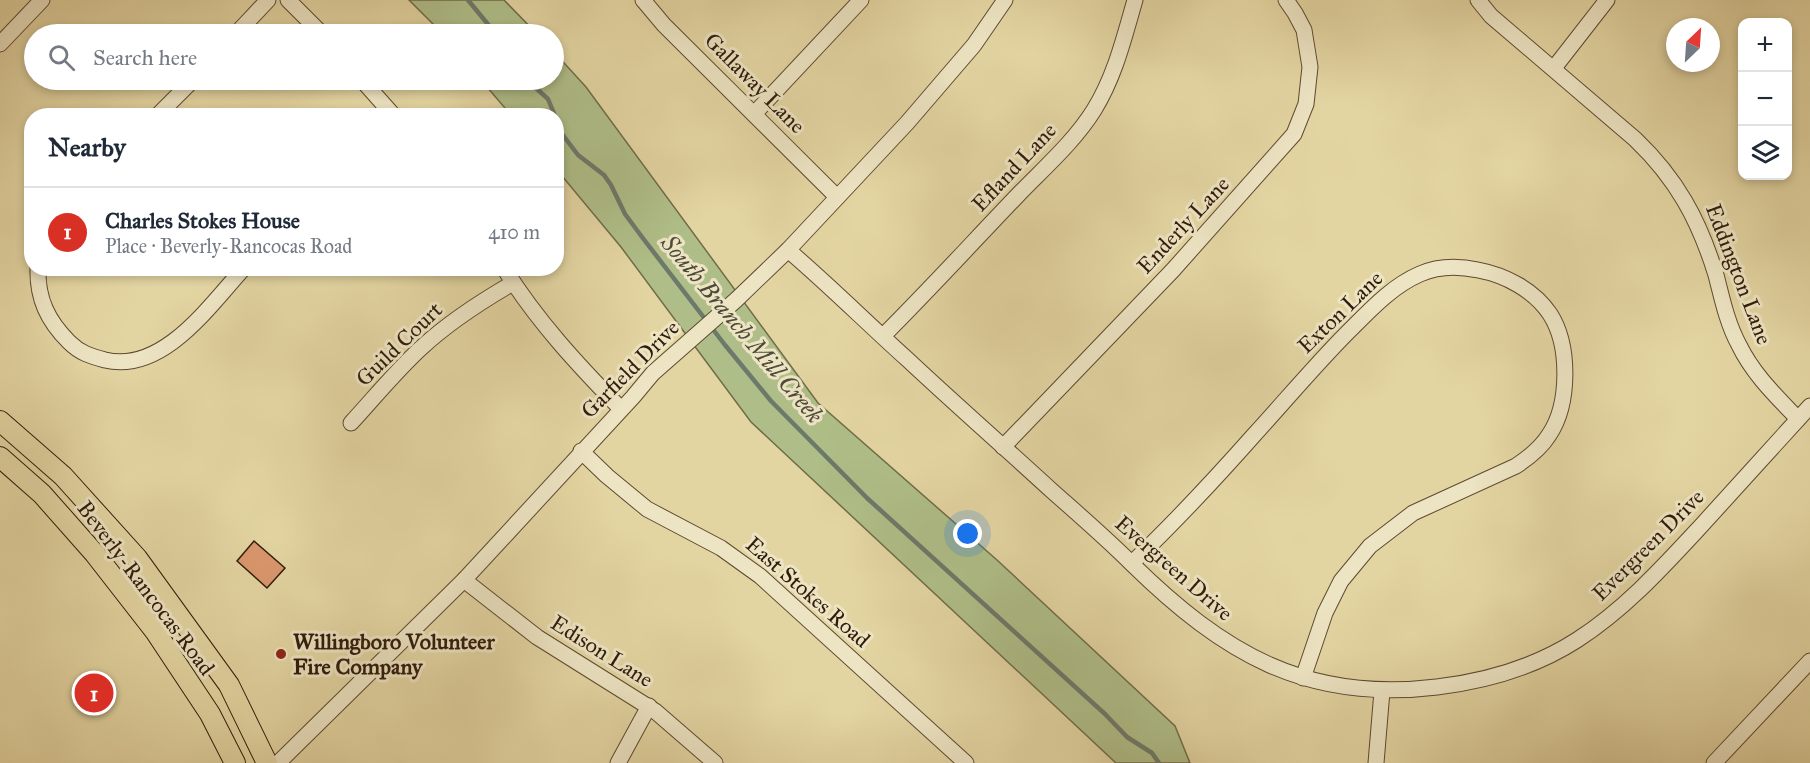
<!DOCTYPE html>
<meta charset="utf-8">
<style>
body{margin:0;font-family:"IM FELL Great Primer",serif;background:#f6f6f7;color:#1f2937}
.controls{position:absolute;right:18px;top:18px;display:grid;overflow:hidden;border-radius:12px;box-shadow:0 3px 9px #0003}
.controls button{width:54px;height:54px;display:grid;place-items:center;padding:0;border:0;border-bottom:2px solid #e0e1e3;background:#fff;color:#1f2937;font:30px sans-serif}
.compass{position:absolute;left:1666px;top:18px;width:54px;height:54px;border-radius:50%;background:#fff;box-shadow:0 3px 9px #0003;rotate:25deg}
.you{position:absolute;left:968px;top:534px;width:21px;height:21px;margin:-15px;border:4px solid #fff;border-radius:50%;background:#1a73e8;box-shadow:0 0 0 9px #1a73e833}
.badge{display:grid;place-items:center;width:39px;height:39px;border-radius:50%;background:#d93025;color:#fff;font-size:20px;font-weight:700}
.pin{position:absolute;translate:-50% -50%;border:3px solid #fff;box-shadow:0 2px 6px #0006}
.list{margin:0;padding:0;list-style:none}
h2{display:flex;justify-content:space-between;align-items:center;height:78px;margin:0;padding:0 24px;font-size:26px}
h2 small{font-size:20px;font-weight:400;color:#747a83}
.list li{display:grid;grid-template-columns:39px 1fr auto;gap:18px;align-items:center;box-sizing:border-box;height:90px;padding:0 24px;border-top:2px solid #e0e1e3}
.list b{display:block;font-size:22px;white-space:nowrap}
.list p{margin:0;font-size:20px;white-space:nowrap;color:#747a83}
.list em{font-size:20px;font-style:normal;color:#747a83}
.icon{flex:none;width:33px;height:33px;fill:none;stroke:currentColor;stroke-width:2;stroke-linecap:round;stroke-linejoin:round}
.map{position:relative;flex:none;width:1810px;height:763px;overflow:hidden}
.search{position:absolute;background:#fff;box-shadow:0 3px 9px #0003;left:24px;top:24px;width:540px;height:66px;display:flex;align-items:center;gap:15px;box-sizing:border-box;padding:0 21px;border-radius:33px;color:#747a83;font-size:22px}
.panel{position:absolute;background:#fff;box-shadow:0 3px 9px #0003;left:24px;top:108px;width:540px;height:168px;border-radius:24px}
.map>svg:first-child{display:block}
.green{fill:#afbe88;stroke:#706c4a;stroke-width:1.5}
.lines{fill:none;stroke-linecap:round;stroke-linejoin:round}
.stream{stroke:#6d796a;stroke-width:4.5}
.building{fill:#db976e;stroke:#301b0b;stroke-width:1.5}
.minor-casing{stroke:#5d4a31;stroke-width:17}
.major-casing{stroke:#301b0b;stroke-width:22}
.minor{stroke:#ede4c3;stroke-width:15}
.major{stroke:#e3d5a2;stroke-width:20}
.poi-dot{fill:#8f2418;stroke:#ede4c3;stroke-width:2}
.labels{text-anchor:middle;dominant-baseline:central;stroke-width:6;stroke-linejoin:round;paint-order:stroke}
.street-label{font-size:22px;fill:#301b0b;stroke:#ede4c3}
.poi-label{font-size:22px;font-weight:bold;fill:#301b0b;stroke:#ede4c3;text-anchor:start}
.water-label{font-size:24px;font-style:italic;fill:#4e4a3a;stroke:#ede4c3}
</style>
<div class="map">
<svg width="1810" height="763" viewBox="0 0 1810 763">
<rect width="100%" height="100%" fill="#e3d5a2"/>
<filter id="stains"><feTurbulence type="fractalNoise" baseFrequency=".00333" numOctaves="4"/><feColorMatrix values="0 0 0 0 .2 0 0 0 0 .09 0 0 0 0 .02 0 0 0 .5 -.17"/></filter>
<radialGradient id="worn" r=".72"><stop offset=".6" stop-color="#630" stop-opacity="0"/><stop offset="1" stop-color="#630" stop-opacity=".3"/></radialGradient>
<g class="green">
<path d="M 409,0 L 504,0 L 537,34 L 443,34 Z"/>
<path d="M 554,52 L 586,87 L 818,403 L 997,560 L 1175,726 L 1190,763 L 1116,763 L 751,422 L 621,247 L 557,170 L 556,116 L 511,115 L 481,80 L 554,80 Z"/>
</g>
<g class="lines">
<g class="stream">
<path d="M 468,0 L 496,34"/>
<path d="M 527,80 L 548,99 L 555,116"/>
<path d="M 556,122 L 559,130 L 578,155 L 604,175 L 611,185 L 625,214 L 642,237 L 725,345 L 771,401 L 867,498 L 1105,714 L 1127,737 L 1152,753 L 1159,763"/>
</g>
</g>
<g class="building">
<path d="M 254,541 L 285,568 L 267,588 L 237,561 Z"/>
<path d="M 92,674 L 113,693 L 97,711 L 76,692 Z"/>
</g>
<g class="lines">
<defs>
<g id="minor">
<path d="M 288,0 L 322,34"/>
<path d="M 643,0 L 664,25 L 837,197"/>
<path d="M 1478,0 L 1491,16 L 1635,139 C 1677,179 1699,220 1716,275 C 1722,298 1727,323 1739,345 C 1753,374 1776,396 1798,419"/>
<path d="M 236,34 L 268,0"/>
<path d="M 0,44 L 42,0"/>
<path d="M 1554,68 L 1607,0"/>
<path d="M 362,80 L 394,116"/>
<path d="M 754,114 L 861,0"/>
<path d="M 157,116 L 193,80"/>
<path d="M 788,250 C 829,285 867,323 907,359 C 954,403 1003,446 1051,490 C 1078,514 1106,538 1132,564 C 1223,653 1306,703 1437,687 C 1487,681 1535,667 1577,640 C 1625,609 1663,567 1701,526 C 1737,486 1774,446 1810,406"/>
<path d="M 38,268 C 37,299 48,321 69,342 C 80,353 90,356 105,360 C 163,374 210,305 244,268"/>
<path d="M 504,268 C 537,321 578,365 621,409"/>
<path d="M 883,336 C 929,290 973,242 1018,195 C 1043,169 1074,142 1094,110 C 1115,76 1124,38 1135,0"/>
<path d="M 351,423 C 374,398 396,371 421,348 C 449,322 480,302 513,283"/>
<path d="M 1003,447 L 1173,270 L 1294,134 L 1306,104 L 1310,67 L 1304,30 L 1295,13 L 1286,0"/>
<path d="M 581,451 L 607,476 L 647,509 L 721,548 L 760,576 L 966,763"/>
<path d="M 1132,563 C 1175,522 1215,479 1254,435 C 1286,400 1316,364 1349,331 C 1370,310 1392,286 1420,274 C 1438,266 1459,266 1478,270 C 1505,275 1534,290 1550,314 C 1570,345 1570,404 1549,435 C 1541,448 1528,458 1516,466 L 1413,513 L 1370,546 L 1341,581 L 1325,613 L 1303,678"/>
<path d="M 464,580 L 537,637 L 655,711 L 715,763"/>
<path d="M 278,763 L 464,580 L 633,397 L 653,373 L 736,300 L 788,250 L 907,123 L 974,45 L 1005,0"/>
<path d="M 618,763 L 649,706"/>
<path d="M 1376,763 L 1382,691"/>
<path d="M 1714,763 L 1810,661"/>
</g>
<g id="major">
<path d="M 0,421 L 63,476 L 137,558 L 229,685 L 267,763"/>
<path d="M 0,457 L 42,494 L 95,554 L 155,631 L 210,714 L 235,763"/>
</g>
</defs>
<use href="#minor" class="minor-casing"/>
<use href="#major" class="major-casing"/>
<use href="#minor" class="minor"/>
<use href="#major" class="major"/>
</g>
<circle class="poi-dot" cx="281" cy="654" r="6"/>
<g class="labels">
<g class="street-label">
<text transform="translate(755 83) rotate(45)">Gallaway Lane</text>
<text transform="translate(1014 167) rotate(-47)">Efland Lane</text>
<text transform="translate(1183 225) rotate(-47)">Enderly Lane</text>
<text transform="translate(1739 274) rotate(69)">Eddington Lane</text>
<text transform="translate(1340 312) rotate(-44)">Exton Lane</text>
<text transform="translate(399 344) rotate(-44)">Guild Court</text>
<text transform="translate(630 369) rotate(-45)">Garfield Drive</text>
<text transform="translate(1648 545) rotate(-45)">Evergreen Drive</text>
<text transform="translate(1174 568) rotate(41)">Evergreen Drive</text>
<text transform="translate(146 588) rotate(53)">Beverly-Rancocas Road</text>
<text transform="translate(808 592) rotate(41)">East Stokes Road</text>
<text transform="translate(602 651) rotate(32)">Edison Lane</text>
</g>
<g class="poi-label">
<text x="293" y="641">Willingboro Volunteer<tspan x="293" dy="25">Fire Company</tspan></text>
</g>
<g class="water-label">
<text transform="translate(742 329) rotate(50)">South Branch Mill Creek</text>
</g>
</g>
<rect width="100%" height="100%" filter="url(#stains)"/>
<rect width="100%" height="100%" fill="url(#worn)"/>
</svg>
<div class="controls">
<button>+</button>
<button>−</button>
<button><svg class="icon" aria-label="layers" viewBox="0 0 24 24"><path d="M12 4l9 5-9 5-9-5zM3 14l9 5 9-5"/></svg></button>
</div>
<svg class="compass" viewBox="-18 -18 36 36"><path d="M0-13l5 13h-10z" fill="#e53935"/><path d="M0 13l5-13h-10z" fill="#747a83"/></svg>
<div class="you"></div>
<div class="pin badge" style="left:94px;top:693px">1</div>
<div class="search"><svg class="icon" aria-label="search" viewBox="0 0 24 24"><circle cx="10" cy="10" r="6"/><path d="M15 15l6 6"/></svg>Search here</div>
<section class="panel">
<h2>Nearby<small></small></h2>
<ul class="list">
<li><span class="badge">1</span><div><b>Charles Stokes House</b><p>Place · Beverly-Rancocas Road</p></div><em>410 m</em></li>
</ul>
</section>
</div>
